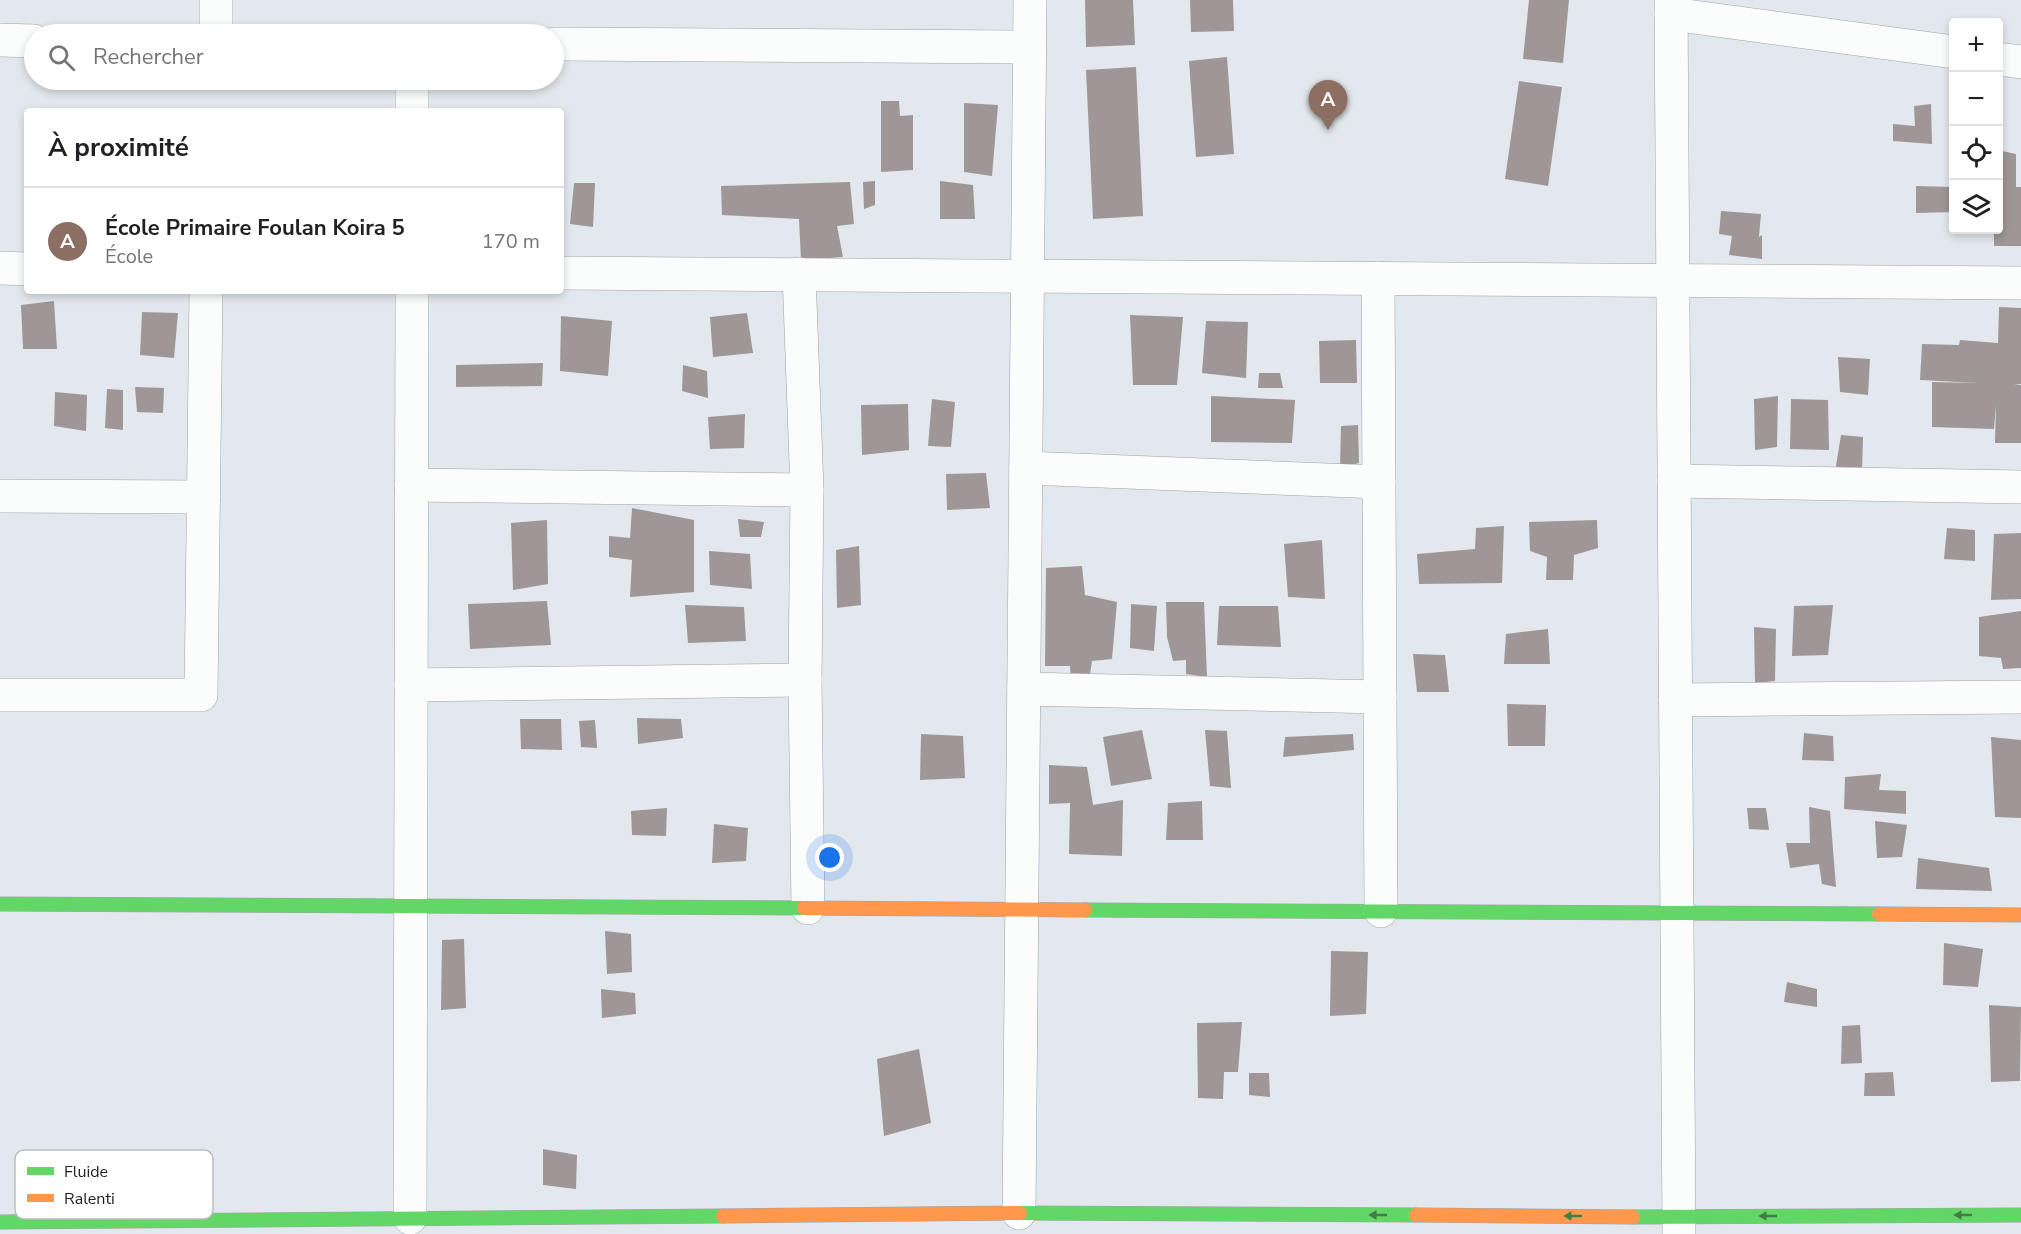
<!DOCTYPE html>
<html lang="fr">
<meta charset="utf-8">
<style>
body{margin:0;font-family:"Nunito Sans",sans-serif;background:#f6f6f6;color:#202124}
.controls{position:absolute;right:18px;top:18px;display:grid;overflow:hidden;border-radius:6px;box-shadow:0 3px 9px #0003}
.controls button{width:54px;height:54px;display:grid;place-items:center;padding:0;border:0;border-bottom:2px solid #e0e0e0;background:#fff;color:#202124;font:30px sans-serif}
.you{position:absolute;left:830px;top:858px;width:21px;height:21px;margin:-15px;border:4px solid #fff;border-radius:50%;background:#1a73e8;box-shadow:0 0 0 9px #1a73e833}
.badge{display:grid;place-items:center;width:39px;height:39px;border-radius:50%;background:#64686c;color:#fff;font-size:20px;font-weight:700}
.pin{position:absolute;translate:-50% -50px;filter:drop-shadow(0 2px 3px #0008)}
.pin::after{content:'';position:absolute;top:32px;width:21px;height:18px;background:inherit;clip-path:polygon(0 0,100% 0,50% 100%)}
.list{margin:0;padding:0;list-style:none}
h2{display:flex;justify-content:space-between;align-items:center;height:78px;margin:0;padding:0 24px;font-size:26px}
h2 small{font-size:20px;font-weight:400;color:#757577}
.list li{display:grid;grid-template-columns:39px 1fr auto;gap:18px;align-items:center;box-sizing:border-box;height:108px;padding:0 24px;border-top:2px solid #e0e0e0}
.list b{display:block;font-size:22px;white-space:nowrap}
.list p{margin:0;font-size:20px;white-space:nowrap;color:#757577}
.list em{font-size:20px;font-style:normal;color:#757577}
.icon{flex:none;width:33px;height:33px;fill:none;stroke:currentColor;stroke-width:2;stroke-linecap:round;stroke-linejoin:round}
.map{position:relative;flex:none;width:2021px;height:1234px;overflow:hidden}
.search{position:absolute;background:#fff;box-shadow:0 3px 9px #0003;left:24px;top:24px;width:540px;height:66px;display:flex;align-items:center;gap:15px;box-sizing:border-box;padding:0 21px;border-radius:33px;color:#757577;font-size:22px}
.panel{position:absolute;background:#fff;box-shadow:0 3px 9px #0003;left:24px;top:108px;width:540px;height:186px;border-radius:6px}
.map>svg:first-child{display:block}
.building{fill:#9e9697}
.lines{fill:none;stroke-linecap:round;stroke-linejoin:round}
.street-casing{stroke:#9fa3a7;stroke-width:34}
.fast-casing{stroke:#9fa3a7;stroke-width:15}
.slow-casing{stroke:#9fa3a7;stroke-width:15}
.street{stroke:#fbfcfc;stroke-width:33}
.fast{stroke:#63d668;stroke-width:14}
.slow{stroke:#ff974d;stroke-width:14}
.oneway{fill:#427c47}
.key{fill:#fff;stroke:#bcbdbe;stroke-width:1.5}
.key-label{font-size:16px;fill:#202326}
</style>
<div class="map">
<svg width="2021" height="1234" viewBox="0 0 2021 1234">
<rect width="100%" height="100%" fill="#e3e8ee"/>
<g class="building">
<path d="M 1085,0 L 1133,0 L 1135,45 L 1086,47 Z"/>
<path d="M 1190,0 L 1233,0 L 1234,31 L 1191,32 Z"/>
<path d="M 1529,0 L 1569,0 L 1563,63 L 1523,59 Z"/>
<path d="M 1227,57 L 1234,154 L 1196,157 L 1189,61 Z"/>
<path d="M 1136,67 L 1143,216 L 1093,219 L 1086,70 Z"/>
<path d="M 1519,81 L 1562,87 L 1548,186 L 1505,179 Z"/>
<path d="M 881,101 L 899,101 L 900,116 L 913,115 L 913,170 L 881,172 Z"/>
<path d="M 964,103 L 998,105 L 992,176 L 964,172 Z"/>
<path d="M 1931,104 L 1932,144 L 1893,141 L 1893,124 L 1915,126 L 1914,106 Z"/>
<path d="M 1998,150 L 2016,154 L 2016,187 L 2021,187 L 2021,246 L 1994,246 L 1994,230 L 1998,230 Z"/>
<path d="M 875,181 L 875,205 L 864,209 L 863,182 Z"/>
<path d="M 940,181 L 973,185 L 975,219 L 940,219 Z"/>
<path d="M 850,182 L 854,224 L 837,226 L 843,257 L 801,260 L 799,219 L 722,215 L 721,186 Z"/>
<path d="M 574,183 L 595,183 L 593,227 L 570,224 Z"/>
<path d="M 1916,186 L 1954,187 L 1954,212 L 1916,213 Z"/>
<path d="M 1721,211 L 1761,214 L 1759,237 L 1762,235 L 1762,259 L 1729,255 L 1732,236 L 1719,234 Z"/>
<path d="M 54,301 L 57,349 L 23,349 L 21,305 Z"/>
<path d="M 1999,307 L 2021,308 L 2021,384 L 2014,385 L 2021,385 L 2021,443 L 1995,443 L 1996,404 L 1994,429 L 1932,427 L 1932,382 L 1978,383 L 1920,380 L 1922,344 L 1959,345 L 1960,340 L 1998,343 Z"/>
<path d="M 142,312 L 178,313 L 174,358 L 140,355 Z"/>
<path d="M 747,313 L 753,353 L 713,357 L 710,317 Z"/>
<path d="M 1130,315 L 1183,317 L 1177,385 L 1133,385 Z"/>
<path d="M 561,316 L 612,321 L 608,376 L 560,371 Z"/>
<path d="M 1206,321 L 1248,322 L 1246,378 L 1202,373 Z"/>
<path d="M 1356,340 L 1357,383 L 1320,383 L 1319,341 Z"/>
<path d="M 1838,357 L 1870,359 L 1868,395 L 1840,392 Z"/>
<path d="M 543,363 L 542,386 L 456,387 L 456,365 Z"/>
<path d="M 683,365 L 707,371 L 708,398 L 682,391 Z"/>
<path d="M 1259,373 L 1280,373 L 1283,388 L 1258,388 Z"/>
<path d="M 135,387 L 164,388 L 163,413 L 137,412 Z"/>
<path d="M 107,389 L 123,390 L 123,430 L 105,428 Z"/>
<path d="M 55,392 L 87,395 L 86,431 L 54,426 Z"/>
<path d="M 1211,396 L 1295,400 L 1292,443 L 1211,442 Z"/>
<path d="M 1778,396 L 1777,447 L 1755,450 L 1754,399 Z"/>
<path d="M 932,399 L 955,402 L 951,447 L 928,446 Z"/>
<path d="M 1791,399 L 1828,400 L 1829,450 L 1790,449 Z"/>
<path d="M 908,404 L 909,450 L 862,455 L 861,405 Z"/>
<path d="M 745,414 L 744,448 L 710,449 L 708,417 Z"/>
<path d="M 1358,425 L 1359,463 L 1340,468 L 1341,426 Z"/>
<path d="M 1841,435 L 1863,437 L 1862,471 L 1835,472 Z"/>
<path d="M 986,473 L 990,508 L 947,510 L 946,474 Z"/>
<path d="M 632,508 L 694,520 L 694,592 L 630,597 L 632,560 L 609,557 L 609,536 L 630,538 Z"/>
<path d="M 738,519 L 764,522 L 761,537 L 740,537 Z"/>
<path d="M 547,520 L 548,584 L 513,590 L 511,523 Z"/>
<path d="M 1597,520 L 1598,548 L 1574,555 L 1573,580 L 1546,580 L 1547,557 L 1530,551 L 1529,522 Z"/>
<path d="M 1504,526 L 1502,583 L 1419,584 L 1417,554 L 1475,549 L 1476,528 Z"/>
<path d="M 1947,528 L 1975,530 L 1975,561 L 1944,559 Z"/>
<path d="M 2021,533 L 2021,599 L 1991,600 L 1994,534 Z"/>
<path d="M 1322,540 L 1325,599 L 1288,597 L 1284,544 Z"/>
<path d="M 859,546 L 861,605 L 837,608 L 836,550 Z"/>
<path d="M 709,551 L 750,554 L 752,589 L 710,585 Z"/>
<path d="M 1082,566 L 1085,595 L 1117,602 L 1112,659 L 1092,661 L 1089,681 L 1071,680 L 1070,666 L 1045,666 L 1046,568 Z"/>
<path d="M 547,601 L 551,645 L 470,649 L 468,604 Z"/>
<path d="M 1166,602 L 1204,602 L 1207,677 L 1186,674 L 1186,660 L 1173,661 L 1167,637 Z"/>
<path d="M 1131,604 L 1157,606 L 1154,651 L 1130,648 Z"/>
<path d="M 685,605 L 744,607 L 746,641 L 688,643 Z"/>
<path d="M 1833,605 L 1828,655 L 1792,656 L 1794,606 Z"/>
<path d="M 1219,606 L 1278,606 L 1281,647 L 1217,645 Z"/>
<path d="M 2021,611 L 2021,668 L 2003,669 L 2001,658 L 1979,656 L 1979,617 Z"/>
<path d="M 1754,627 L 1776,629 L 1775,681 L 1755,683 Z"/>
<path d="M 1548,629 L 1550,664 L 1504,664 L 1506,634 Z"/>
<path d="M 1413,654 L 1445,655 L 1449,692 L 1417,692 Z"/>
<path d="M 1507,704 L 1546,705 L 1545,746 L 1508,746 Z"/>
<path d="M 637,718 L 681,719 L 683,738 L 638,744 Z"/>
<path d="M 520,719 L 561,719 L 562,750 L 521,749 Z"/>
<path d="M 595,720 L 597,748 L 581,747 L 579,721 Z"/>
<path d="M 1142,730 L 1152,779 L 1111,786 L 1103,737 Z"/>
<path d="M 1205,730 L 1227,731 L 1231,788 L 1210,786 Z"/>
<path d="M 1804,733 L 1833,736 L 1834,761 L 1802,760 Z"/>
<path d="M 921,734 L 963,736 L 965,778 L 920,780 Z"/>
<path d="M 1353,734 L 1354,750 L 1283,757 L 1285,737 Z"/>
<path d="M 1991,737 L 2021,740 L 2021,818 L 1995,817 Z"/>
<path d="M 1049,765 L 1087,767 L 1093,805 L 1123,800 L 1122,856 L 1069,854 L 1070,803 L 1049,804 Z"/>
<path d="M 1881,774 L 1879,790 L 1906,791 L 1906,814 L 1844,809 L 1845,777 Z"/>
<path d="M 1202,801 L 1203,840 L 1166,840 L 1168,803 Z"/>
<path d="M 1809,807 L 1830,811 L 1836,887 L 1822,884 L 1819,864 L 1790,868 L 1786,843 L 1810,843 Z"/>
<path d="M 667,808 L 666,836 L 632,835 L 631,811 Z"/>
<path d="M 1747,808 L 1766,808 L 1769,830 L 1749,829 Z"/>
<path d="M 1875,821 L 1907,825 L 1902,857 L 1877,858 Z"/>
<path d="M 714,824 L 748,828 L 746,861 L 712,863 Z"/>
<path d="M 1918,858 L 1989,868 L 1992,891 L 1916,889 Z"/>
<path d="M 605,931 L 631,934 L 632,972 L 607,974 Z"/>
<path d="M 464,939 L 466,1008 L 441,1010 L 442,940 Z"/>
<path d="M 1944,943 L 1983,949 L 1978,987 L 1943,985 Z"/>
<path d="M 1331,951 L 1368,952 L 1366,1014 L 1330,1016 Z"/>
<path d="M 1787,982 L 1817,989 L 1817,1007 L 1784,1002 Z"/>
<path d="M 601,989 L 635,993 L 636,1014 L 602,1018 Z"/>
<path d="M 1989,1005 L 2021,1007 L 2020,1081 L 1991,1082 Z"/>
<path d="M 1242,1022 L 1238,1072 L 1224,1072 L 1223,1099 L 1198,1098 L 1197,1023 Z"/>
<path d="M 1860,1025 L 1862,1063 L 1841,1064 L 1842,1026 Z"/>
<path d="M 919,1049 L 931,1123 L 884,1136 L 877,1059 Z"/>
<path d="M 1893,1072 L 1895,1096 L 1864,1096 L 1865,1073 Z"/>
<path d="M 1249,1073 L 1269,1073 L 1270,1097 L 1249,1095 Z"/>
<path d="M 543,1149 L 577,1155 L 576,1189 L 543,1185 Z"/>
</g>
<g class="lines">
<defs>
<g id="street">
<path d="M 216,0 L 216,34"/>
<path d="M 1671,0 L 1679,1234"/>
<path d="M 1671,14 L 1954,52"/>
<path d="M 0,40 L 34,41"/>
<path d="M 554,44 L 1030,47"/>
<path d="M 1998,59 L 2021,62"/>
<path d="M 412,111 L 412,80"/>
<path d="M 0,268 L 27,269"/>
<path d="M 561,273 L 2021,283"/>
<path d="M 799,274 L 807,490 L 805,680 L 808,908"/>
<path d="M 1378,278 L 1381,911"/>
<path d="M 1026,468 L 1379,482"/>
<path d="M 1674,481 L 2021,487"/>
<path d="M 411,485 L 807,490"/>
<path d="M 0,496 L 204,497"/>
<path d="M 411,685 L 805,680"/>
<path d="M 1024,689 L 1380,697"/>
<path d="M 0,695 L 201,695 L 206,291"/>
<path d="M 1675,700 L 2021,697"/>
<path d="M 1019,1213 L 1030,0"/>
<path d="M 410,1218 L 412,291"/>
</g>
<g id="fast">
<path d="M 0,904 L 804,908"/>
<path d="M 1085,910 L 1879,914"/>
<path d="M 1020,1213 L 1416,1215"/>
<path d="M 1633,1217 L 2021,1215"/>
<path d="M 0,1222 L 723,1216"/>
</g>
<g id="slow">
<path d="M 804,908 L 1085,910"/>
<path d="M 1879,914 L 2021,915"/>
<path d="M 1416,1215 L 1633,1217"/>
<path d="M 723,1216 L 1020,1213"/>
</g>
</defs>
<use href="#street" class="street-casing"/>
<use href="#fast" class="fast-casing"/>
<use href="#slow" class="slow-casing"/>
<use href="#street" class="street"/>
<use href="#fast" class="fast"/>
<use href="#slow" class="slow"/>
</g>
<defs><path id="oneway-solid" d="M-6-.8H1V-3.2L6.5 0L1 3.2V.8H-6Z" transform="scale(1.5)"/></defs>
<g class="oneway">
<use href="#oneway-solid" transform="translate(1378 1215) rotate(-180)"/>
<use href="#oneway-solid" transform="translate(1963 1215) rotate(180)"/>
<use href="#oneway-solid" transform="translate(1573 1216) rotate(-180)"/>
<use href="#oneway-solid" transform="translate(1768 1216) rotate(180)"/>
</g>
<rect x="15" y="1150" width="198" height="69" rx="9" class="key"/>
<rect x="27" y="1167" width="27" height="8" fill="#63d668"/>
<rect x="27" y="1194" width="27" height="8" fill="#ff974d"/>
<g class="key-label">
<text x="64" y="1177">Fluide</text>
<text x="64" y="1204">Ralenti</text>
</g>
</svg>
<div class="controls">
<button>+</button>
<button>−</button>
<button><svg class="icon" aria-label="locate" viewBox="0 0 24 24"><circle cx="12" cy="12" r="6"/><path d="M12 2v4M12 18v4M2 12h4M18 12h4"/></svg></button>
<button><svg class="icon" aria-label="layers" viewBox="0 0 24 24"><path d="M12 4l9 5-9 5-9-5zM3 14l9 5 9-5"/></svg></button>
</div>
<div class="you"></div>
<div class="pin badge" style="left:1328px;top:130px;background:#8d6e63">A</div>
<div class="search"><svg class="icon" aria-label="search" viewBox="0 0 24 24"><circle cx="10" cy="10" r="6"/><path d="M15 15l6 6"/></svg>Rechercher</div>
<section class="panel">
<h2>À proximité<small></small></h2>
<ul class="list">
<li><span class="badge" style="background:#8d6e63">A</span><div><b>École Primaire Foulan Koira 5</b><p>École</p></div><em>170 m</em></li>
</ul>
</section>
</div>
